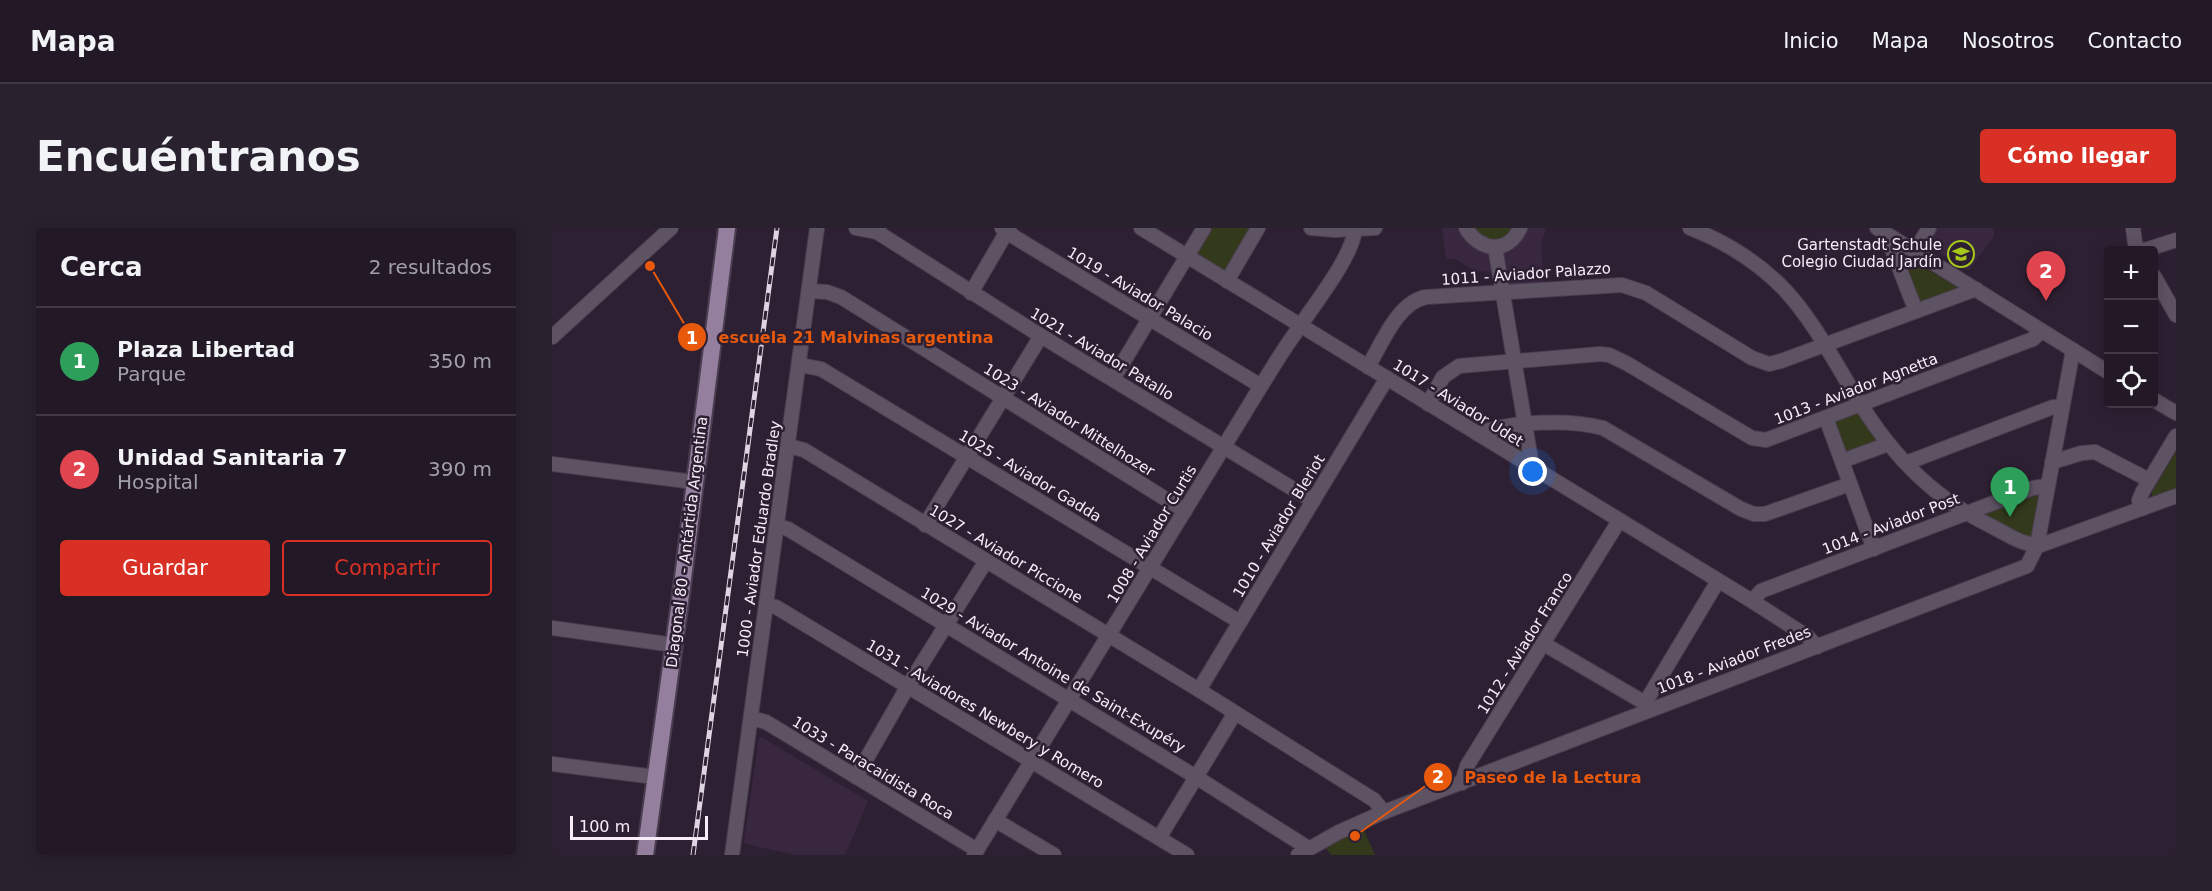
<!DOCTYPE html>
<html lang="es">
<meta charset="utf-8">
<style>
body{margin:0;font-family:"DejaVu Sans",sans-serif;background:#2a212e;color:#f1f3f6}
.controls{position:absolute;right:18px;top:18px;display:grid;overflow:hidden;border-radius:6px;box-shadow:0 3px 15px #0003}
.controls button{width:54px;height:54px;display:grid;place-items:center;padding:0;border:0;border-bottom:2px solid #3f3743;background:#221826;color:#f1f3f6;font:30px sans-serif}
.scale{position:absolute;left:18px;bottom:15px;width:138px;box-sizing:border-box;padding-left:6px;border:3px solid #f6edf9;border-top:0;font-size:16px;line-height:21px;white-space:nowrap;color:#f6edf9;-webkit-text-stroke:4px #2e2033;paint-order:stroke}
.you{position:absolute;left:981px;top:244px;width:21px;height:21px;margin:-15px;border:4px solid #fff;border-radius:50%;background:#1a73e8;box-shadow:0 0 0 9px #1a73e833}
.badge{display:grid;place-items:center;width:39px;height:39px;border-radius:50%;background:#d93025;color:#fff;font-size:20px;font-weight:700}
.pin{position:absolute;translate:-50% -50px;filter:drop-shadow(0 2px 3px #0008)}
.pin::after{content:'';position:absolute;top:32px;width:21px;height:18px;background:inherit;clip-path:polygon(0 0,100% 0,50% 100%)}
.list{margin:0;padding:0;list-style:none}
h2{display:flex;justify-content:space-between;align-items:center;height:78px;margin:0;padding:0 24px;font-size:26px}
h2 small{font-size:20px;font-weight:400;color:#a2a0a7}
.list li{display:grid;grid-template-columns:39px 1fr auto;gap:18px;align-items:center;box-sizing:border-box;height:108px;padding:0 24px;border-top:2px solid #3f3743}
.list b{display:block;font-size:22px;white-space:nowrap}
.list p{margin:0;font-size:20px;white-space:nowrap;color:#a2a0a7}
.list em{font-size:20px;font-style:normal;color:#a2a0a7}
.actions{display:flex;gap:12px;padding:18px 24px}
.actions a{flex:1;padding:14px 0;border:2px solid #d93025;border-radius:6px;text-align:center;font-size:21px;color:#d93025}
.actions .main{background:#d93025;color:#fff}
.icon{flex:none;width:33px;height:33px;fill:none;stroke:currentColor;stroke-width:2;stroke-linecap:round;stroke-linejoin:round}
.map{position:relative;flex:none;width:1624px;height:627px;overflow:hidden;border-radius:6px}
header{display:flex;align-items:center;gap:36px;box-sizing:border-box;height:84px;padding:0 30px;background:#221826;border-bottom:2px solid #3f3743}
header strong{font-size:28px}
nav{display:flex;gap:33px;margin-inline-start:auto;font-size:21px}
.intro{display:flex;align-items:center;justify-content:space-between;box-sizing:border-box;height:144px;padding:0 36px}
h1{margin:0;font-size:42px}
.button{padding:15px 27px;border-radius:6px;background:#d93025;color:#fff;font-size:21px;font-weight:700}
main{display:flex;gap:36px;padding:0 36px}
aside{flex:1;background:#221826;border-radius:6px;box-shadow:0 3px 15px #0003}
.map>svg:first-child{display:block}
.built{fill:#392740}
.green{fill:#333a1c}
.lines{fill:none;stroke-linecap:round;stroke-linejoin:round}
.minor-casing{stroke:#4a3d4f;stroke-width:16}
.major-casing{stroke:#4a3d4f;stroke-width:20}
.minor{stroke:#5e5363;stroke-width:14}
.major{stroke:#957f9f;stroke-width:16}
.rail-casing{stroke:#ded5e2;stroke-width:5}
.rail{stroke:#2e2033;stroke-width:3;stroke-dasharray:9;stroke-linecap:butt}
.labels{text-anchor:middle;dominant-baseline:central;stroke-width:5;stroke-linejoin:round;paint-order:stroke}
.poi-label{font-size:15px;fill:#f6edf9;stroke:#2e2033;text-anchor:end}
.street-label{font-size:15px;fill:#f6edf9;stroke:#2e2033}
.leader{fill:none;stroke:#e8590c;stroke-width:2}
.callout-dot{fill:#e8590c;stroke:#2e2033;stroke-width:2}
.mark-label{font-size:18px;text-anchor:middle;font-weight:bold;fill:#fff}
.callout-label{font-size:16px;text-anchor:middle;font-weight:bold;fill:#e8590c;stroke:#2e2033;stroke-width:5;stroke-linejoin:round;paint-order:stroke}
</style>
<header>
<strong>Mapa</strong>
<nav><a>Inicio</a><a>Mapa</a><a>Nosotros</a><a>Contacto</a></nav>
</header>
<div class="intro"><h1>Encuéntranos</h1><a class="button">Cómo llegar</a></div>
<main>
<aside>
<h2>Cerca<small>2 resultados</small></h2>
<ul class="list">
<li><span class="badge" style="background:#2e9e5b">1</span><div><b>Plaza Libertad</b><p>Parque</p></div><em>350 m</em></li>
<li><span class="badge" style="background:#e0444e">2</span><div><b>Unidad Sanitaria 7</b><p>Hospital</p></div><em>390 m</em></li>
</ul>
<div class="actions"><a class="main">Guardar</a><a>Compartir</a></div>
</aside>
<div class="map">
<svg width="1624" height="627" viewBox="0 0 1624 627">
<rect width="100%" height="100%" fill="#2e2033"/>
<g class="built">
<path d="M 890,0 L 910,0 L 939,25 L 944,45 L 921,42 L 904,31 L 894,31 Z"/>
<path d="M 971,0 L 994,0 L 989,17 L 992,58 L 955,61 L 947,19 Z"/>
<path d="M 1385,0 L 1441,0 L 1442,8 L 1417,42 L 1374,17 Z"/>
<path d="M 209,509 L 316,573 L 293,627 L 244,627 L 194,616 L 192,614 L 207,510 Z"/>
</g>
<g class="green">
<path d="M 661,0 L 702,0 L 675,45 L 645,26 Z"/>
<path d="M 918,0 L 964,0 L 951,13 L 935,14 Z"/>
<path d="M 1342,21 L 1408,61 L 1368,78 Z"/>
<path d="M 1310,181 L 1333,215 L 1291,230 L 1278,194 Z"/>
<path d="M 971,204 L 975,230 L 935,209 Z"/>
<path d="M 1624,224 L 1624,263 L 1607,270 L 1600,269 L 1600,264 Z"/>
<path d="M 1486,266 L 1488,272 L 1481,308 L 1476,310 L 1431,287 Z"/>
<path d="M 810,598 L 823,627 L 779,627 L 772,617 Z"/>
</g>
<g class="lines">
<defs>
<g id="minor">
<path d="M 304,0 L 325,4 L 327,0"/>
<path d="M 450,0 L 464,10 L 709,158"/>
<path d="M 589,0 L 1200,373 L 1256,409 L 1265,419"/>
<path d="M 759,0 L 782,2 L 823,0"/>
<path d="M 914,0 C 927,23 956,27 968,0"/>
<path d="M 1138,0 C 1174,14 1206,34 1233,62 C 1275,108 1298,169 1337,216 C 1364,250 1400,279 1439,298 C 1455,306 1471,318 1489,317 L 1624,268"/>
<path d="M 1325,0 L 1556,144"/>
<path d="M 1581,0 L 1583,15 L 1587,22"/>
<path d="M 325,4 L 489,108 L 761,273"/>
<path d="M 1334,6 L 1364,83"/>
<path d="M 943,19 L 979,232 L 979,239"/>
<path d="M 1593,22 L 1624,12"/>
<path d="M 1363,23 L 1377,0"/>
<path d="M 1602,48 L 1624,87"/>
<path d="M 675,53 L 706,0"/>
<path d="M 257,63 L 275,64 L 289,69 L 633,283"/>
<path d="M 419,65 L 457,0"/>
<path d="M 0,109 L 119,0"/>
<path d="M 248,137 L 269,141 L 688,394"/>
<path d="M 816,139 C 830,115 846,74 874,69 L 1070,57 L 1094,65 L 1200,130 L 1217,136 L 1229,133 L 1424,61"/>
<path d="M 561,151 L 652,0"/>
<path d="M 1602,172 L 1624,185"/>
<path d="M 876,176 L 891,149 L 907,138 L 1048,126 L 1057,127 L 1074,135 L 1200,210 L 1214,212 L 1481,111 L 1489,103"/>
<path d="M 1274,190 L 1322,321"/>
<path d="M 926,206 C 958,193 1017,191 1051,200 L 1189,281 L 1202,286 L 1213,286 L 1298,256"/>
<path d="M 236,218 L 252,222 L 647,462 L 822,572 L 832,584"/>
<path d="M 1290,233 L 1336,216"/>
<path d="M 1500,234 L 1530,225 L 1543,224 L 1597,252"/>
<path d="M 1354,235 L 1501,179 L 1509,179"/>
<path d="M 0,236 L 142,254"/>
<path d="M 1589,281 L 1587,272 L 1591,263 L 1624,208"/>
<path d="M 373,297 L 489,108"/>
<path d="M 225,298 L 236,301 L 644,549 L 756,620"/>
<path d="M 1200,373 L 1209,363 L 1481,260 L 1495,258"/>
<path d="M 214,377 L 224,379 L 635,627"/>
<path d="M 0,400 L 122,417"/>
<path d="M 992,416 L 1093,475"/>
<path d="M 647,462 L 835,150"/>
<path d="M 1095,483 L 1093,475 L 1166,353"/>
<path d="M 199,490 L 214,494 L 425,622"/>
<path d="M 0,536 L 103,549"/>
<path d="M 304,549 L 356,458 L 434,333"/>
<path d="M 910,555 L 915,538 L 1067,293"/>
<path d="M 443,592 L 502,627"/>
<path d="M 607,610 L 683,485"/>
<path d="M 180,627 L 265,0"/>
<path d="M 422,627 L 709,158 C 720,141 730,123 742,107 C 759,80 799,32 803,2"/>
<path d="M 746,627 L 787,604 L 832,584 L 1475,338 L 1485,318 L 1521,122"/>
</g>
<path id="major" d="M 93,627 L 129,366 L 175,0"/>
</defs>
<use href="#minor" class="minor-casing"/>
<use href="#major" class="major-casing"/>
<use href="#minor" class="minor"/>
<use href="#major" class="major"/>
<defs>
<path id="rail" d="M 141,627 L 225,0"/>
</defs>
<use href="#rail" class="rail-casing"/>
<use href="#rail" class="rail"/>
</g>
<defs>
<symbol id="school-ring" viewBox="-11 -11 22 22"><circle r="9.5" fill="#2e2033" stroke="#a8c71b" stroke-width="1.5"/><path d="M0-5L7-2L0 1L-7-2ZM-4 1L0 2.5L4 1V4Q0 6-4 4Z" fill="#a8c71b"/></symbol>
</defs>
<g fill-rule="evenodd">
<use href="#school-ring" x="1394" y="11" width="30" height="30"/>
</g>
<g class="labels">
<g class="poi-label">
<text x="1390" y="17">Gartenstadt Schule<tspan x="1390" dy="17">Colegio Ciudad Jardín</tspan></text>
</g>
<g class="street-label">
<text transform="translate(974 46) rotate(-4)">1011 - Aviador Palazzo</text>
<text transform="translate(588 66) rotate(31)">1019 - Aviador Palacio</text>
<text transform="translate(550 126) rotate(31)">1021 - Aviador Patallo</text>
<text transform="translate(1304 161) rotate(-21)">1013 - Aviador Agnetta</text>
<text transform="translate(906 175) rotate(32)">1017 - Aviador Udet</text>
<text transform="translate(517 192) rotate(32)">1023 - Aviador Mittelhozer</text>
<text transform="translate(478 248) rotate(31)">1025 - Aviador Gadda</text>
<text transform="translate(1339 296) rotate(-21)">1014 - Aviador Post</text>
<text transform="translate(727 298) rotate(-59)">1010 - Aviador Bleriot</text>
<text transform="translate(600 306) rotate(-59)">1008 - Aviador Curtis</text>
<text transform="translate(207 311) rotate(-82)">1000 - Aviador Eduardo Bradley</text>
<text transform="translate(135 314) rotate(-83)">Diagonal 80 - Antártida Argentina</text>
<text transform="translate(454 326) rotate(31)">1027 - Aviador Piccione</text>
<text transform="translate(973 415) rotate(-58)">1012 - Aviador Franco</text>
<text transform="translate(1182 432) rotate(-21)">1018 - Aviador Fredes</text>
<text transform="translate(501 442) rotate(31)">1029 - Aviador Antoine de Saint-Exupéry</text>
<text transform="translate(433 486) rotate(31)">1031 - Aviadores Newbery y Romero</text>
<text transform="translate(321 540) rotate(31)">1033 - Paracaidista Roca</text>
</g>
</g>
<path class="leader" d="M98 38L140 109M803 608L886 549"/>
<g class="callout-dot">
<circle cx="98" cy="38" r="6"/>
<circle cx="803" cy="608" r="6"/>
<circle cx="140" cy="109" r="15"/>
<circle cx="886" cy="549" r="15"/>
</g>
<g class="mark-label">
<text x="140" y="116">1</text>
<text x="886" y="555">2</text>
</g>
<g class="callout-label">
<text x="304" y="115">escuela 21 Malvinas argentina</text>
<text x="1001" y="555">Paseo de la Lectura</text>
</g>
</svg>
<div class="controls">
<button>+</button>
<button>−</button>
<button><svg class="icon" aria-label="locate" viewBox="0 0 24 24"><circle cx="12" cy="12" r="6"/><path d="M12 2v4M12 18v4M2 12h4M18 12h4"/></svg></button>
</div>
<div class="scale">100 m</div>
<div class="you"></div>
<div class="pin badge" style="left:1458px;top:289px;background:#2e9e5b">1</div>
<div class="pin badge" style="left:1494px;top:73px;background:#e0444e">2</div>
</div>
</main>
